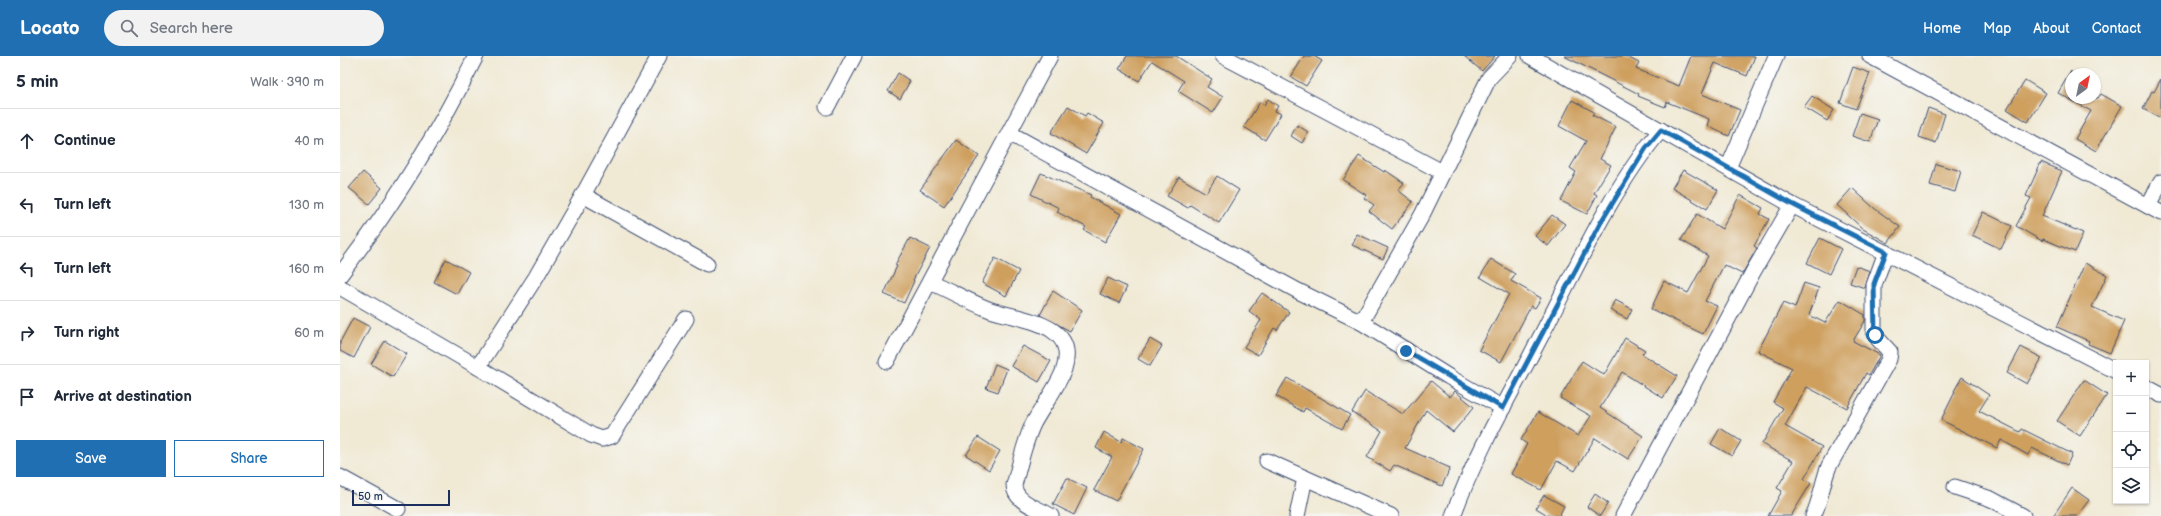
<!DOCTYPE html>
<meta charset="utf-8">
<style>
body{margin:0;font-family:"Balsamiq Sans",sans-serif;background:#f2f2f3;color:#1f2937}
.controls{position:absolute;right:12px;bottom:12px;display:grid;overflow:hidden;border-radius:0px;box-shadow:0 1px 3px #0004}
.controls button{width:36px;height:36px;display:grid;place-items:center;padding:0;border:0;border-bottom:1px solid #e0e1e3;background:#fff;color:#1f2937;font:20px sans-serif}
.compass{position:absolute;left:1725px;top:12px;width:36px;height:36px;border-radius:50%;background:#fff;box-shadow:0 1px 3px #0004;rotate:33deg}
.scale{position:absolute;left:12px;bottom:10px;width:98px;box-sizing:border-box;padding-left:4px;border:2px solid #1b2f5e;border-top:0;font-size:11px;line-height:14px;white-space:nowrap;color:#1b2f5e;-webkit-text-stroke:3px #f6f6f2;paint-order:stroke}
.stop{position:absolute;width:12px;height:12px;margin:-9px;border:3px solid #1f6fb2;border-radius:50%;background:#fff}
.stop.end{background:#1f6fb2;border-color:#fff;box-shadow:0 1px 4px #0008}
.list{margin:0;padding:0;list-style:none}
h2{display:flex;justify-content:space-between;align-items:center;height:52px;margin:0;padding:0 16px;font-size:17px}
h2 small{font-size:13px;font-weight:400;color:#747a83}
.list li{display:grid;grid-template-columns:26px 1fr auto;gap:12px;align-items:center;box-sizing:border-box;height:64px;padding:0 16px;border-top:1px solid #e0e1e3}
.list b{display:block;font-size:15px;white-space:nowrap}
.list em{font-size:13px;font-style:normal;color:#747a83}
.actions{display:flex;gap:8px;padding:12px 16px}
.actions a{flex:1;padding:9px 0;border:1px solid #1f6fb2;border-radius:0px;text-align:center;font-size:14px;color:#1f6fb2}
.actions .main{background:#1f6fb2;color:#fff}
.icon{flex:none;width:22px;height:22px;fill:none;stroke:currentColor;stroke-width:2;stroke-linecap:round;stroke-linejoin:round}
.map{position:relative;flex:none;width:1821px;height:460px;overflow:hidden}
header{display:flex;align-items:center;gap:24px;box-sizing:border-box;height:56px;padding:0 20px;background:#1f6fb2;color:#fff}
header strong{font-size:19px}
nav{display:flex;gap:22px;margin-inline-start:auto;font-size:14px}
.search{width:280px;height:36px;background:#f2f2f3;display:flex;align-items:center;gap:10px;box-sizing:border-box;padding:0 14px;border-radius:22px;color:#747a83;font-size:15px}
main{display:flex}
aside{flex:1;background:#fff}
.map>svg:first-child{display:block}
.building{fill:#ce9f5d}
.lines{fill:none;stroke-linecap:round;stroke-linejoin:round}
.minor-casing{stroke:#3b4b70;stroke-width:17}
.minor{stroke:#fff;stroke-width:15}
.route{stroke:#1f6fb2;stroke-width:5}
</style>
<header>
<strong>Locato</strong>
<div class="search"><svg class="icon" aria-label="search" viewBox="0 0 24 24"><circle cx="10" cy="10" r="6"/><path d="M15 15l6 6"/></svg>Search here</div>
<nav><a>Home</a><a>Map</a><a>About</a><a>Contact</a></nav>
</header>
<main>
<aside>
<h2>5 min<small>Walk · 390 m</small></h2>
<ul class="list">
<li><svg class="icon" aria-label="ahead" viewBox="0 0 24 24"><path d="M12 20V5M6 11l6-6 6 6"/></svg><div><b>Continue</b></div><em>40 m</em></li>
<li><svg class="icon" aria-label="left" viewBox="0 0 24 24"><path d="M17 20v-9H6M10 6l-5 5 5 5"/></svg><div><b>Turn left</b></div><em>130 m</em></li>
<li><svg class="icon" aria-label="left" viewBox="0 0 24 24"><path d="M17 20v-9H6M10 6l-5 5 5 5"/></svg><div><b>Turn left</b></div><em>160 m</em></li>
<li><svg class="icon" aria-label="right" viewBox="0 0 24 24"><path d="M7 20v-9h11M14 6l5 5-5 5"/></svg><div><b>Turn right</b></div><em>60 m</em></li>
<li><svg class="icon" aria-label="arrive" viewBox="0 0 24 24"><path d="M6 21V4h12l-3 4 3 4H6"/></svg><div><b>Arrive at destination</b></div></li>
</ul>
<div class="actions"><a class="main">Save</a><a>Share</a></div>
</aside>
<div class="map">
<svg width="1821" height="460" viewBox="0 0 1821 460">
<rect width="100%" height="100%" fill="#f6f6f2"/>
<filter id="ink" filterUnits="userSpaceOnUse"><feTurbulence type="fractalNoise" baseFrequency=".025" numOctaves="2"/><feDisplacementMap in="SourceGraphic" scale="8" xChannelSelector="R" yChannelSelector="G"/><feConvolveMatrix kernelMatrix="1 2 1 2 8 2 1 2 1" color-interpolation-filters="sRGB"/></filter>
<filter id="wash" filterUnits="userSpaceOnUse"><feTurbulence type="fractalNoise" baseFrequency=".012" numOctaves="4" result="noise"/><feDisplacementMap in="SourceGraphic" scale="16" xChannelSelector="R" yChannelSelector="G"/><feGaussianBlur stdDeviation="0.9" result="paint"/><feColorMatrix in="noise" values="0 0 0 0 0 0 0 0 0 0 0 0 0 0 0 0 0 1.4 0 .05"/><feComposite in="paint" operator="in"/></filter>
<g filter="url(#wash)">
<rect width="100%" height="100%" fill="#f0e9d4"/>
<g id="blocks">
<g class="building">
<path d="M 787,0 L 836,0 L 872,23 L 867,31 L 883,41 L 873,57 L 838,35 L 844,25 L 812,5 L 799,25 L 779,13 Z"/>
<path d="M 964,0 L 974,0 L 982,5 L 966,30 L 951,21 Z"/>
<path d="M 1124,0 L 1155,0 L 1142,15 Z"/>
<path d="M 1224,0 L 1285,0 L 1299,7 L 1296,13 L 1339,30 L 1351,0 L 1415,0 L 1407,20 L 1375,7 L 1362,38 L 1400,54 L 1389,80 L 1367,70 L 1369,63 L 1327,46 L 1325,51 L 1298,40 L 1299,38 Z"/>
<path d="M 1513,11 L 1530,17 L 1516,53 L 1500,47 Z"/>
<path d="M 1731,15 L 1731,42 L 1758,42 L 1761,38 L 1782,50 L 1756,95 L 1735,83 L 1751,55 L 1718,37 Z"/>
<path d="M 558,17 L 570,25 L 560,43 L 548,35 Z"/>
<path d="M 1821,23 L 1821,62 L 1803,53 L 1812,35 L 1814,36 Z"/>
<path d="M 1685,24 L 1706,37 L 1688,66 L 1667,53 Z"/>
<path d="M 1472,40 L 1494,54 L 1487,65 L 1464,51 Z"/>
<path d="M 928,43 L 938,50 L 935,55 L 941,58 L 925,84 L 904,71 L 920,46 L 924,49 Z"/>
<path d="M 1232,44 L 1254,56 L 1252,59 L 1276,71 L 1260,103 L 1271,109 L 1254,137 L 1257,139 L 1247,158 L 1221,145 L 1236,116 L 1230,112 L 1246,85 L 1219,70 Z"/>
<path d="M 728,50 L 745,60 L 747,57 L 764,67 L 746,98 L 711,77 Z"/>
<path d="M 1588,52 L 1605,58 L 1596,87 L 1579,81 Z"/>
<path d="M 1520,57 L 1538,63 L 1530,86 L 1512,80 Z"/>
<path d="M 957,69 L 968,76 L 962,87 L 951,80 Z"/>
<path d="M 616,84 L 639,100 L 604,150 L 580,134 Z"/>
<path d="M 1019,100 L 1044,116 L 1045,114 L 1064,127 L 1058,134 L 1073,146 L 1052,173 L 1029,155 L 1034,149 L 1024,142 L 1026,139 L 1003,124 Z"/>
<path d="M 1701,106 L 1722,115 L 1702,160 L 1743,177 L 1735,196 L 1703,183 L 1702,185 L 1676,170 L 1691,142 L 1686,140 Z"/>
<path d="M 1596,108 L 1621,115 L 1615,136 L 1590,129 Z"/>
<path d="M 1343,114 L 1378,134 L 1367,153 L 1332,132 Z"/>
<path d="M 23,116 L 42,132 L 29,148 L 9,132 Z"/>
<path d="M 701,117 L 751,139 L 750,141 L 781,158 L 765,186 L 744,174 L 746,171 L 717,156 L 719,152 L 691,138 Z"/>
<path d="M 877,120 L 899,134 L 879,167 L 850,149 L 848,152 L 827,140 L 839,121 L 866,137 Z"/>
<path d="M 1512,132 L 1534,152 L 1560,171 L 1548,187 L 1523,173 L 1497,149 Z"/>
<path d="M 1400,139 L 1423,152 L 1420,158 L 1429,163 L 1414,190 L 1417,192 L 1402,218 L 1384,209 L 1365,245 L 1377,250 L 1363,278 L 1311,253 L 1324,225 L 1348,237 L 1368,200 L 1341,184 L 1357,158 L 1382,173 Z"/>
<path d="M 1643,156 L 1672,170 L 1661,193 L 1632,179 Z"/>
<path d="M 1212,159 L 1225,168 L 1208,190 L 1195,180 Z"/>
<path d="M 1017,178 L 1048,192 L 1043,203 L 1012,189 Z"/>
<path d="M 570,182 L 590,192 L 573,224 L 574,225 L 564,247 L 544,238 L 557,210 L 555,209 Z"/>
<path d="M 1480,182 L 1501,193 L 1489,218 L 1467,207 Z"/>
<path d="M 655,202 L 679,215 L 666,240 L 642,227 Z"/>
<path d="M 106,203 L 129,216 L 117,238 L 94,226 Z"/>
<path d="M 1151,203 L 1175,218 L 1171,225 L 1201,242 L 1195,252 L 1191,250 L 1161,306 L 1139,294 L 1169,238 L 1140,221 Z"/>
<path d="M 1745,207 L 1767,219 L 1752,251 L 1784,265 L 1770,297 L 1748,288 L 1749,285 L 1717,271 Z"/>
<path d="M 1516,210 L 1530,215 L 1525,232 L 1510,227 Z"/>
<path d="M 768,222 L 787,231 L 779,247 L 760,238 Z"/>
<path d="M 1464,227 L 1479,232 L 1469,259 L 1485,267 L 1500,244 L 1525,259 L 1525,265 L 1513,285 L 1540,299 L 1529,319 L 1526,317 L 1507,352 L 1467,331 L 1445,370 L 1482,391 L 1464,423 L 1471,427 L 1451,460 L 1428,460 L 1442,435 L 1437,432 L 1453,405 L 1422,388 L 1443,352 L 1433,346 L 1452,312 L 1418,295 L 1443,247 L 1455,252 Z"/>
<path d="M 713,235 L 742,254 L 730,275 L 700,259 Z"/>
<path d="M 922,237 L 949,256 L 937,274 L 934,272 L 918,299 L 904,291 L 921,264 L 909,255 Z"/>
<path d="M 1275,244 L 1292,253 L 1287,263 L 1270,254 Z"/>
<path d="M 13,262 L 30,271 L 14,302 L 0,295 L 0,286 Z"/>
<path d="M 1285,282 L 1305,294 L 1302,298 L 1337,320 L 1323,342 L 1282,316 L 1260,352 L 1303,380 L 1288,403 L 1255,382 L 1235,415 L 1217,405 L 1201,434 L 1171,418 L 1187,388 L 1181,384 L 1198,356 L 1238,380 L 1251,360 L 1220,342 L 1242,305 L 1264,319 Z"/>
<path d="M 810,283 L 822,290 L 810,310 L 798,303 Z"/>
<path d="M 45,285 L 67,298 L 53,321 L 31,308 Z"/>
<path d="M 683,290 L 711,305 L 699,326 L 671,310 Z"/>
<path d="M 1681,291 L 1702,302 L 1687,328 L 1667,317 Z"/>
<path d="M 655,308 L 667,313 L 658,336 L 646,332 Z"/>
<path d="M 1622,321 L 1649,339 L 1639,355 L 1680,376 L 1682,373 L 1732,398 L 1727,409 L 1692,392 L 1688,399 L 1661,384 L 1657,392 L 1601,364 L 1615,336 L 1614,335 Z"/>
<path d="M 947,322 L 1010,359 L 1002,373 L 965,352 L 963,356 L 936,340 Z"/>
<path d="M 1744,324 L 1767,339 L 1740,380 L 1717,365 Z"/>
<path d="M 1091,325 L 1110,341 L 1115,335 L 1134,351 L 1113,376 L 1086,354 L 1065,392 L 1110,412 L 1102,430 L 1054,409 L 1050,415 L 1027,401 L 1042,375 L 1012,356 L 1025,335 L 1063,358 Z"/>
<path d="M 1380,372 L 1401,385 L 1392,400 L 1371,388 Z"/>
<path d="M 764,376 L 781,386 L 783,382 L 804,393 L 776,445 L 754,434 L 772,401 L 756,392 Z"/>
<path d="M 638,381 L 660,395 L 649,414 L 626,399 Z"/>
<path d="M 727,422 L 747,432 L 734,459 L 713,448 Z"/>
<path d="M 1732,432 L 1749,444 L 1737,460 L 1713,460 Z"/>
<path d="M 1255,438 L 1268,447 L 1260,460 L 1247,451 Z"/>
<path d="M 1204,439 L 1224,450 L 1219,460 L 1209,460 L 1196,452 Z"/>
</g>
</g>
</g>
<g filter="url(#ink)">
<use href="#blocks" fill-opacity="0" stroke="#3b4b70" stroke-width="1"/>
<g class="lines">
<defs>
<g id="minor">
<path d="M 883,0 L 1102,116"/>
<path d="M 1190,0 L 1452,149 L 1776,315"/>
<path d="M 1530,0 L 1821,157"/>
<path d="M 487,51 L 514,0"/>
<path d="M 669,77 L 958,235 L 1021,266 L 1109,321 L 1163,352"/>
<path d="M 1388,112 L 1436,0"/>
<path d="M 243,139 L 367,208"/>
<path d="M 1808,150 L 1821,126"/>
<path d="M 0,219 C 52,151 98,77 136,0"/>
<path d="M 590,226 C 609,234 628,245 648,253 C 677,264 739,265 724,313 C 719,329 702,351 693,368 C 684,387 680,408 674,429 C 674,446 698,452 711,460"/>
<path d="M 0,231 L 138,311 L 251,379 L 262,383 L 272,380 L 346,263"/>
<path d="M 1021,266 L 1082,159 L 1149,22 L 1170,0"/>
<path d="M 547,305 L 710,0"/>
<path d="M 138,311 L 196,221 L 243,139 L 319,0"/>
<path d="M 1806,331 L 1821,339"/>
<path d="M 927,405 L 1051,460"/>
<path d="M 0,421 L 58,453"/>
<path d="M 1615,431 L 1651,443 L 1683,460"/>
<path d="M 957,460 L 965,422"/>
<path d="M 1113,460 C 1136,396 1171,338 1202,278 C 1236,212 1273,130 1321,74"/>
<path d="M 1283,460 L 1413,216 L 1452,149"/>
<path d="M 1473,460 C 1481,444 1482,427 1489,410 L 1549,303 L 1550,296 L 1538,283 L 1534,275 L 1534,229 L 1546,196"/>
</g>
</defs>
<use href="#minor" class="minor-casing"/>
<use href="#minor" class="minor"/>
</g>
</g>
<g class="lines" filter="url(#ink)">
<path class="route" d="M 1066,295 L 1163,352 L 1261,166 L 1306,92 L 1321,74 L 1452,148 L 1546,196 L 1534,228 L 1535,279"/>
</g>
</svg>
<div class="controls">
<button>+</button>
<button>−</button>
<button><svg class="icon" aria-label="locate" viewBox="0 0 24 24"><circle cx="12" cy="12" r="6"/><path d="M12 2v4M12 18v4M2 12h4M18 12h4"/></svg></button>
<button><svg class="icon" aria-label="layers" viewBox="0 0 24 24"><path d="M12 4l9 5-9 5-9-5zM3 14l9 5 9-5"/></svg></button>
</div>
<svg class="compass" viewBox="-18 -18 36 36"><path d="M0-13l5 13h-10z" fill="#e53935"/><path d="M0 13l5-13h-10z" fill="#747a83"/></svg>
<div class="scale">50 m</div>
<div class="stop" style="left:1535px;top:279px"></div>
<div class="stop end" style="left:1066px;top:295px"></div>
</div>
</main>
